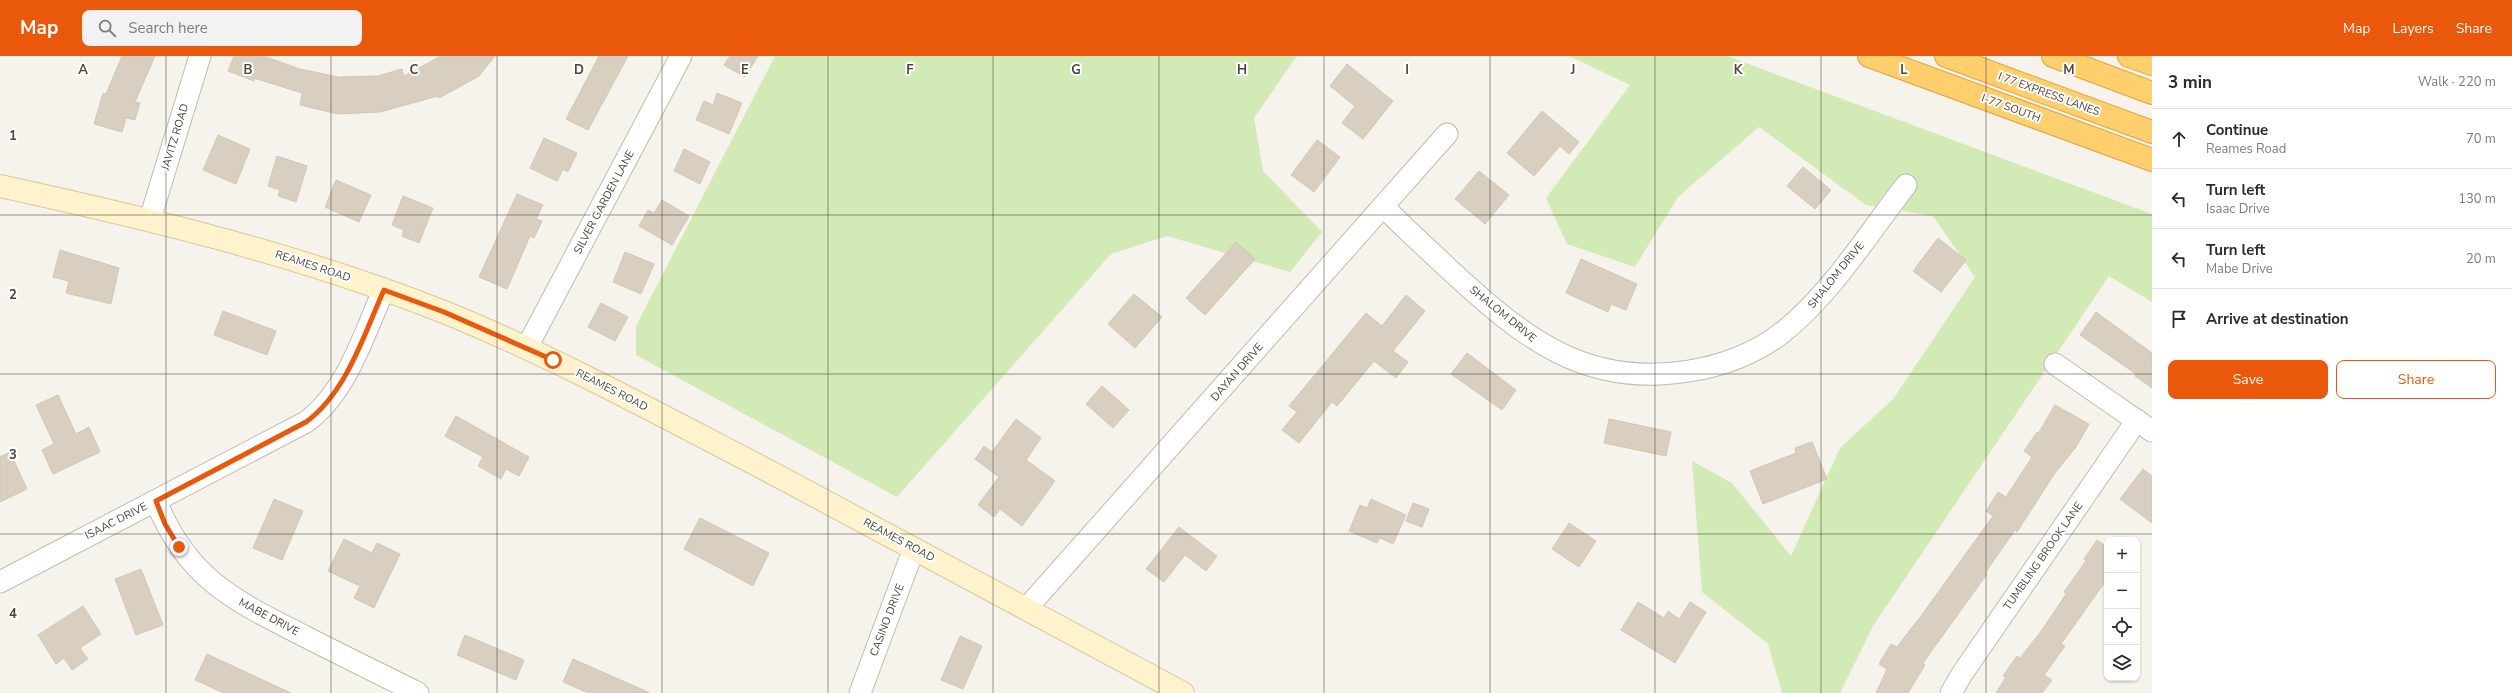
<!DOCTYPE html>
<meta charset="utf-8">
<style>
body{margin:0;font-family:"Nunito Sans",sans-serif;background:#f2f2f3;color:#2b2b33}
.controls{position:absolute;right:12px;bottom:12px;display:grid;overflow:hidden;border-radius:8px;box-shadow:0 1px 3px #0004}
.controls button{width:36px;height:36px;display:grid;place-items:center;padding:0;border:0;border-bottom:1px solid #e1e1e2;background:#fff;color:#2b2b33;font:20px sans-serif}
.stop{position:absolute;width:12px;height:12px;margin:-9px;border:3px solid #ea580c;border-radius:50%;background:#fff}
.stop.end{background:#ea580c;border-color:#fff;box-shadow:0 1px 4px #0008}
.list{margin:0;padding:0;list-style:none}
h2{display:flex;justify-content:space-between;align-items:center;height:52px;margin:0;padding:0 16px;font-size:17px}
h2 small{font-size:13px;font-weight:400;color:#7c7c81}
.list li{display:grid;grid-template-columns:26px 1fr auto;gap:12px;align-items:center;box-sizing:border-box;height:60px;padding:0 16px;border-top:1px solid #e1e1e2}
.list b{display:block;font-size:15px;white-space:nowrap}
.list p{margin:0;font-size:13px;white-space:nowrap;color:#7c7c81}
.list em{font-size:13px;font-style:normal;color:#7c7c81}
.actions{display:flex;gap:8px;padding:12px 16px}
.actions a{flex:1;padding:9px 0;border:1px solid #ea580c;border-radius:8px;text-align:center;font-size:14px;color:#ea580c}
.actions .main{background:#ea580c;color:#fff}
.icon{flex:none;width:22px;height:22px;fill:none;stroke:currentColor;stroke-width:2;stroke-linecap:round;stroke-linejoin:round}
.map{position:relative;flex:none;width:2152px;height:637px;overflow:hidden}
header{display:flex;align-items:center;gap:24px;box-sizing:border-box;height:56px;padding:0 20px;background:#ea580c;color:#fff}
header strong{font-size:19px}
nav{display:flex;gap:22px;margin-inline-start:auto;font-size:14px}
.search{width:280px;height:36px;background:#f2f2f3;display:flex;align-items:center;gap:10px;box-sizing:border-box;padding:0 14px;border-radius:8px;color:#7c7c81;font-size:15px}
main{display:flex}
aside{flex:1;background:#fff}
.map>svg:first-child{display:block}
.green{fill:#d2eab5}
.building{fill:#d8cfc1;stroke:#d3c7b4}
.lines{fill:none;stroke-linecap:round;stroke-linejoin:round}
.street-casing{stroke:#c2bbae;stroke-width:23}
.secondary-casing{stroke:#d6c79b;stroke-width:24}
.highway-casing{stroke:#e0a43c;stroke-width:24}
.street{stroke:#fff;stroke-width:21}
.secondary{stroke:#fff3cd;stroke-width:22}
.highway{stroke:#ffcf6e;stroke-width:22}
.route{stroke:#ea580c;stroke-width:5}
.grid{fill:none;stroke:#4b4439;stroke-width:1;stroke-opacity:0.55}
.labels{text-anchor:middle;dominant-baseline:central;stroke-width:4;stroke-linejoin:round;paint-order:stroke}
.street-label{font-size:11px;fill:#4b4439;stroke:#fff}
.grid-label{font-size:13px;text-anchor:middle;font-weight:bold;fill:#4b4439;stroke:#fff;stroke-width:4;stroke-linejoin:round;paint-order:stroke}
</style>
<header>
<strong>Map</strong>
<div class="search"><svg class="icon" aria-label="search" viewBox="0 0 24 24"><circle cx="10" cy="10" r="6"/><path d="M15 15l6 6"/></svg>Search here</div>
<nav><a>Map</a><a>Layers</a><a>Share</a></nav>
</header>
<main>
<div class="map">
<svg width="2152" height="637" viewBox="0 0 2152 637">
<rect width="100%" height="100%" fill="#f6f3ec"/>
<g class="green">
<path d="M 775,0 L 1297,0 L 1254,62 L 1263,115 L 1322,176 L 1290,216 L 1167,180 L 1111,198 L 897,441 L 636,299 L 636,270 Z"/>
<path d="M 1569,0 L 1727,0 L 2152,158 L 2152,246 L 2109,220 L 1873,570 L 1840,637 L 1782,637 L 1768,588 L 1702,536 L 1692,405 L 1732,427 L 1791,500 L 1840,392 L 1893,343 L 1975,221 L 1933,160 L 1866,149 L 1759,71 L 1678,141 L 1635,211 L 1567,188 L 1546,142 L 1630,29 Z"/>
</g>
<g class="building">
<path d="M 122,0 L 155,0 L 135,46 L 140,47 L 135,64 L 126,62 L 122,76 L 94,68 L 103,37 L 106,38 Z"/>
<path d="M 234,0 L 263,0 L 300,13 L 338,21 L 378,20 L 402,13 L 404,20 L 441,0 L 495,0 L 479,20 L 439,42 L 438,40 L 380,56 L 338,58 L 300,49 L 302,37 L 254,22 L 254,25 L 228,15 Z"/>
<path d="M 599,0 L 628,0 L 588,74 L 566,63 Z"/>
<path d="M 730,0 L 758,0 L 745,21 L 724,9 Z"/>
<path d="M 1347,8 L 1393,45 L 1363,83 L 1342,67 L 1355,50 L 1330,30 Z"/>
<path d="M 717,37 L 742,47 L 729,78 L 696,64 L 704,45 L 713,49 Z"/>
<path d="M 1542,55 L 1579,86 L 1569,98 L 1560,90 L 1534,120 L 1507,97 Z"/>
<path d="M 218,79 L 250,93 L 236,128 L 203,114 Z"/>
<path d="M 544,82 L 577,97 L 568,116 L 563,113 L 557,125 L 530,112 Z"/>
<path d="M 1317,84 L 1340,101 L 1314,136 L 1291,119 Z"/>
<path d="M 684,93 L 710,106 L 700,128 L 674,115 Z"/>
<path d="M 277,100 L 307,110 L 296,146 L 278,140 L 280,134 L 268,130 Z"/>
<path d="M 1803,111 L 1831,134 L 1815,153 L 1787,130 Z"/>
<path d="M 1479,115 L 1509,139 L 1485,168 L 1455,143 Z"/>
<path d="M 336,124 L 371,139 L 359,166 L 325,151 Z"/>
<path d="M 517,138 L 543,149 L 536,163 L 542,165 L 534,182 L 530,180 L 507,233 L 479,221 Z"/>
<path d="M 403,140 L 433,152 L 419,187 L 402,180 L 404,174 L 392,169 Z"/>
<path d="M 662,144 L 689,160 L 672,189 L 639,170 L 648,154 L 654,157 Z"/>
<path d="M 1938,182 L 1966,204 L 1941,236 L 1913,215 Z"/>
<path d="M 1236,186 L 1255,203 L 1205,259 L 1186,242 Z"/>
<path d="M 60,194 L 119,212 L 111,248 L 66,237 L 69,225 L 53,221 Z"/>
<path d="M 625,196 L 654,208 L 641,238 L 613,226 Z"/>
<path d="M 1581,203 L 1637,228 L 1626,254 L 1611,248 L 1608,256 L 1566,237 Z"/>
<path d="M 1134,238 L 1162,261 L 1135,292 L 1108,268 Z"/>
<path d="M 1406,239 L 1425,255 L 1393,295 L 1408,306 L 1396,322 L 1374,305 L 1337,350 L 1332,346 L 1299,387 L 1282,374 L 1297,356 L 1289,350 L 1366,257 L 1382,270 Z"/>
<path d="M 601,247 L 628,261 L 615,285 L 588,271 Z"/>
<path d="M 223,255 L 276,275 L 267,299 L 214,279 Z"/>
<path d="M 2096,256 L 2152,297 L 2152,332 L 2135,320 L 2136,318 L 2080,279 Z"/>
<path d="M 1467,297 L 1516,334 L 1502,354 L 1451,318 Z"/>
<path d="M 1102,330 L 1129,354 L 1113,372 L 1086,348 Z"/>
<path d="M 58,339 L 76,378 L 89,371 L 100,396 L 53,418 L 42,394 L 54,388 L 36,349 Z"/>
<path d="M 2055,349 L 2089,368 L 2076,391 L 2055,417 L 2017,476 L 2015,474 L 1985,517 L 1987,518 L 1923,607 L 1925,609 L 1908,637 L 1876,637 L 1887,613 L 1879,608 L 1891,588 L 1897,591 L 1921,560 L 1993,460 L 1986,455 L 1998,436 L 2006,441 L 2032,401 L 2024,395 L 2037,376 L 2038,378 Z"/>
<path d="M 456,360 L 529,401 L 519,420 L 506,413 L 501,423 L 478,410 L 483,401 L 445,380 Z"/>
<path d="M 1016,363 L 1041,382 L 1026,404 L 1055,425 L 1022,470 L 1000,453 L 994,461 L 978,449 L 999,421 L 975,403 L 984,390 L 992,396 Z"/>
<path d="M 1609,363 L 1671,376 L 1666,400 L 1604,387 Z"/>
<path d="M 1812,386 L 1827,423 L 1763,448 L 1750,415 L 1796,397 L 1795,392 Z"/>
<path d="M 10,396 L 27,433 L 0,446 L 0,401 Z"/>
<path d="M 2143,413 L 2152,420 L 2152,467 L 2120,443 Z"/>
<path d="M 274,443 L 303,455 L 282,504 L 253,492 Z"/>
<path d="M 1371,443 L 1406,459 L 1393,488 L 1380,482 L 1377,487 L 1349,475 L 1360,449 L 1367,452 Z"/>
<path d="M 1413,447 L 1429,453 L 1422,471 L 1406,465 Z"/>
<path d="M 700,462 L 769,497 L 753,530 L 684,493 Z"/>
<path d="M 1569,467 L 1596,485 L 1579,511 L 1552,493 Z"/>
<path d="M 1179,471 L 1217,500 L 1206,515 L 1185,499 L 1164,526 L 1146,513 Z"/>
<path d="M 344,483 L 372,497 L 377,487 L 400,498 L 374,552 L 354,542 L 360,530 L 328,515 Z"/>
<path d="M 2097,484 L 2107,491 L 2107,523 L 2061,588 L 2065,590 L 2044,619 L 2052,624 L 2042,637 L 1996,637 L 2006,621 L 2003,620 L 2017,600 L 2020,602 L 2042,574 L 2066,538 L 2064,536 L 2086,505 L 2084,503 Z"/>
<path d="M 141,513 L 163,569 L 136,579 L 115,523 Z"/>
<path d="M 1638,546 L 1664,562 L 1668,555 L 1679,563 L 1690,546 L 1706,556 L 1675,607 L 1621,574 Z"/>
<path d="M 83,550 L 101,578 L 80,592 L 88,603 L 72,614 L 64,602 L 56,608 L 38,579 Z"/>
<path d="M 465,579 L 524,604 L 516,624 L 457,599 Z"/>
<path d="M 960,580 L 982,590 L 963,633 L 941,624 Z"/>
<path d="M 207,598 L 291,637 L 224,637 L 195,624 Z"/>
<path d="M 573,603 L 650,637 L 588,637 L 563,626 Z"/>
</g>
<g class="lines">
<defs>
<g id="street">
<path d="M 1383,150 C 1405,173 1429,194 1452,216 C 1524,282 1585,332 1689,315 C 1722,310 1757,297 1783,276 C 1831,238 1868,178 1906,129"/>
<path d="M 150,163 L 200,0"/>
<path d="M 527,291 L 681,0"/>
<path d="M 2055,308 L 2152,375"/>
<path d="M 156,445 C 187,523 235,545 306,581 C 343,600 380,618 418,637"/>
<path d="M 0,526 L 306,366 C 347,336 364,278 384,233"/>
<path d="M 1026,553 L 1447,78"/>
<path d="M 860,637 L 914,492"/>
<path d="M 1951,637 L 1962,618 L 2137,364"/>
</g>
<path id="secondary" d="M 0,130 C 151,163 300,199 444,256 C 552,300 655,356 759,410 C 901,485 1042,562 1183,637"/>
<g id="highway">
<path d="M 1869,0 L 2152,104"/>
<path d="M 1946,0 L 2152,76"/>
<path d="M 2053,0 L 2152,37"/>
<path d="M 2129,0 L 2152,8"/>
</g>
</defs>
<use href="#street" class="street-casing"/>
<use href="#secondary" class="secondary-casing"/>
<use href="#highway" class="highway-casing"/>
<use href="#street" class="street"/>
<use href="#secondary" class="secondary"/>
<use href="#highway" class="highway"/>
</g>
<g class="lines">
<path class="route" d="M 179,491 L 165,468 L 156,445 L 306,366 C 347,336 364,278 384,234 L 444,256 L 553,304"/>
</g>
<path class="grid" d="M 166,0 L 166,637M 331,0 L 331,637M 497,0 L 497,637M 662,0 L 662,637M 828,0 L 828,637M 993,0 L 993,637M 1159,0 L 1159,637M 1324,0 L 1324,637M 1490,0 L 1490,637M 1655,0 L 1655,637M 1821,0 L 1821,637M 1986,0 L 1986,637M 0,159 L 2152,159M 0,318 L 2152,318M 0,478 L 2152,478"/>
<g class="labels">
<g class="street-label">
<text transform="translate(2049 38) rotate(20)">I 77 EXPRESS LANES</text>
<text transform="translate(2011 52) rotate(20)">I-77 SOUTH</text>
<text transform="translate(175 81) rotate(-73)">JAVITZ ROAD</text>
<text transform="translate(604 146) rotate(-62)">SILVER GARDEN LANE</text>
<text transform="translate(313 210) rotate(18)">REAMES ROAD</text>
<text transform="translate(1836 219) rotate(-51)">SHALOM DRIVE</text>
<text transform="translate(1503 258) rotate(39)">SHALOM DRIVE</text>
<text transform="translate(1237 316) rotate(-49)">DAYAN DRIVE</text>
<text transform="translate(612 334) rotate(27)">REAMES ROAD</text>
<text transform="translate(116 465) rotate(-27)">ISAAC DRIVE</text>
<text transform="translate(899 484) rotate(28)">REAMES ROAD</text>
<text transform="translate(2043 500) rotate(-55)">TUMBLING BROOK LANE</text>
<text transform="translate(269 561) rotate(28)">MABE DRIVE</text>
<text transform="translate(887 564) rotate(-69)">CASINO DRIVE</text>
</g>
</g>
<g class="grid-label">
<text x="83" y="18">A</text>
<text x="248" y="18">B</text>
<text x="414" y="18">C</text>
<text x="579" y="18">D</text>
<text x="745" y="18">E</text>
<text x="910" y="18">F</text>
<text x="1076" y="18">G</text>
<text x="1242" y="18">H</text>
<text x="1407" y="18">I</text>
<text x="1573" y="18">J</text>
<text x="1738" y="18">K</text>
<text x="1904" y="18">L</text>
<text x="2069" y="18">M</text>
<text x="13" y="84">1</text>
<text x="13" y="243">2</text>
<text x="13" y="403">3</text>
<text x="13" y="562">4</text>
</g>
</svg>
<div class="controls">
<button>+</button>
<button>−</button>
<button><svg class="icon" aria-label="locate" viewBox="0 0 24 24"><circle cx="12" cy="12" r="6"/><path d="M12 2v4M12 18v4M2 12h4M18 12h4"/></svg></button>
<button><svg class="icon" aria-label="layers" viewBox="0 0 24 24"><path d="M12 4l9 5-9 5-9-5zM3 14l9 5 9-5"/></svg></button>
</div>
<div class="stop" style="left:553px;top:304px"></div>
<div class="stop end" style="left:179px;top:491px"></div>
</div>
<aside>
<h2>3 min<small>Walk · 220 m</small></h2>
<ul class="list">
<li><svg class="icon" aria-label="ahead" viewBox="0 0 24 24"><path d="M12 20V5M6 11l6-6 6 6"/></svg><div><b>Continue</b><p>Reames Road</p></div><em>70 m</em></li>
<li><svg class="icon" aria-label="left" viewBox="0 0 24 24"><path d="M17 20v-9H6M10 6l-5 5 5 5"/></svg><div><b>Turn left</b><p>Isaac Drive</p></div><em>130 m</em></li>
<li><svg class="icon" aria-label="left" viewBox="0 0 24 24"><path d="M17 20v-9H6M10 6l-5 5 5 5"/></svg><div><b>Turn left</b><p>Mabe Drive</p></div><em>20 m</em></li>
<li><svg class="icon" aria-label="arrive" viewBox="0 0 24 24"><path d="M6 21V4h12l-3 4 3 4H6"/></svg><div><b>Arrive at destination</b></div></li>
</ul>
<div class="actions"><a class="main">Save</a><a>Share</a></div>
</aside>
</main>
